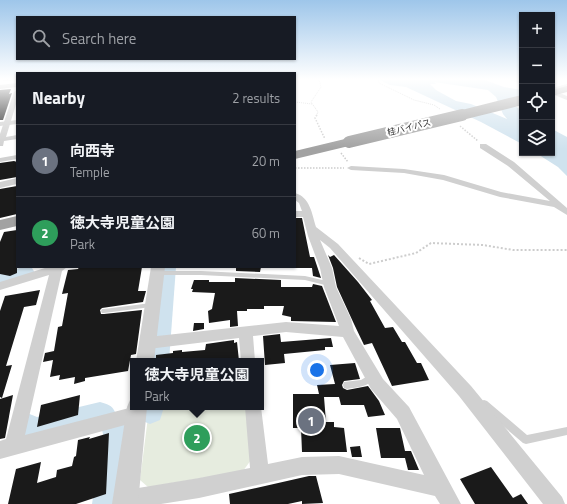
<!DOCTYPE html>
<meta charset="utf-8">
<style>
body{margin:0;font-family:"Titillium Web","Noto Sans JP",sans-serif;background:#20242c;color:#f1f3f6}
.controls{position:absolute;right:12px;top:12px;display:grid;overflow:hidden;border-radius:0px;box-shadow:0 1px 3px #0004}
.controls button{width:36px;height:36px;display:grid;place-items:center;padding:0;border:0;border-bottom:1px solid #363941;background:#171b24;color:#f1f3f6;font:20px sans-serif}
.you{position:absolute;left:317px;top:370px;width:14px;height:14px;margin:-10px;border:3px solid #fff;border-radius:50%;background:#1a73e8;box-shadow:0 0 0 6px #1a73e833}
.badge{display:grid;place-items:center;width:26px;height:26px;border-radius:50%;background:#0b8043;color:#fff;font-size:13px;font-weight:700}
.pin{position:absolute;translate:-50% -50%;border:2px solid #fff;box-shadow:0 1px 4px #0006}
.popup{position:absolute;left:130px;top:358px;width:134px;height:52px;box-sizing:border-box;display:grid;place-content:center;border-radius:0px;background:#171b24;filter:drop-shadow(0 1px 3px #0005);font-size:13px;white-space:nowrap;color:#9ea1a6}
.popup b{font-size:15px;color:#f1f3f6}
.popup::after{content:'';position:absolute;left:50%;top:100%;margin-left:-8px;border:8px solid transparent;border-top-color:#171b24}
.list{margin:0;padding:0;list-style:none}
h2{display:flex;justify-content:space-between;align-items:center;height:52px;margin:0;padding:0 16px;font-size:17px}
h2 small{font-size:13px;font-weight:400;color:#9ea1a6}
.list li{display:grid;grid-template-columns:26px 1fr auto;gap:12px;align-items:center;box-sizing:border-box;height:72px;padding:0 16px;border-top:1px solid #363941}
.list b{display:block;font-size:15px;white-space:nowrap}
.list p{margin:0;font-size:13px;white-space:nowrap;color:#9ea1a6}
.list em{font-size:13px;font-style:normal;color:#9ea1a6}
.icon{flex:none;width:22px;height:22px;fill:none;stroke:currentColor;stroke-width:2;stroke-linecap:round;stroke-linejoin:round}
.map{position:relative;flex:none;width:567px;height:504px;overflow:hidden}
.search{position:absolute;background:#171b24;box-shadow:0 1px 3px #0004;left:16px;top:16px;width:280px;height:44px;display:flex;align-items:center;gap:10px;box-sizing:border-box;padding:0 14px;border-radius:0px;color:#9ea1a6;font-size:15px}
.panel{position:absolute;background:#171b24;box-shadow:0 1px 3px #0004;left:16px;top:72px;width:280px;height:196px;border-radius:0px}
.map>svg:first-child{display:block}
.green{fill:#e6ecdf}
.water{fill:#cfe2ee;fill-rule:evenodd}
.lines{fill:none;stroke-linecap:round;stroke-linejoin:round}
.river{fill:#cfe2ee;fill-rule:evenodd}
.building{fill:#1a1a1a}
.path-far2{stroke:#cdcdcd;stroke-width:1;stroke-dasharray:1 1;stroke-linecap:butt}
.path-far1{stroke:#cdcdcd;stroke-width:1.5;stroke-dasharray:1.5 1.5;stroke-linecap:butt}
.path{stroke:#cdcdcd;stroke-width:2;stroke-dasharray:2 2;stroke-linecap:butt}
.service{fill:#d0d0d0;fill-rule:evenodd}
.minor{fill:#d0d0d0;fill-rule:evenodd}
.tertiary{fill:#d0d0d0;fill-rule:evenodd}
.secondary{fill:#bdbdbd;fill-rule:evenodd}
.trunk{fill:#a2a2a2;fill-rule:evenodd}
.trunk-bridge-far1{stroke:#a2a2a2;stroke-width:10}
.trunk-bridge{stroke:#a2a2a2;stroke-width:12}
.labels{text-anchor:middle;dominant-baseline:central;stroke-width:4;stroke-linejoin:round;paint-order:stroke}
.far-street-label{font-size:9px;fill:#333;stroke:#fff}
</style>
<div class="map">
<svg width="567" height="504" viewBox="0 0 567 504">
<rect width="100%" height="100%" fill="#fff"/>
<path class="green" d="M 155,407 L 246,407 L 251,460 L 243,471 L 148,487 L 140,480 L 148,417 L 154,411 Z"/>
<g class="water">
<path d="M 378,79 L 482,79 L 504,87 L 522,90 L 522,96 L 514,105 L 522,111 L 522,144 L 481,122 L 406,87 L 390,85 ZM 434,82 L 488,90 L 496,97 L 503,114 L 507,119 L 471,104 L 456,101 L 436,90 L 430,84 L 436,84 Z"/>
<path d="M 552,129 L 567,137 L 567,176 L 558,167 L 536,153 L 552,153 Z"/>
</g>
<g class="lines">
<g class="river">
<path d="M 23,267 L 32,268 L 35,273 L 32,278 L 0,288 L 0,274 Z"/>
<path d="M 158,267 L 176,267 L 169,361 L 145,361 Z"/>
<path d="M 100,402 C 107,404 112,405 115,412 C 125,417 128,420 132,430 L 124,504 L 92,504 L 103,434 L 102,430 L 99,429 L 34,446 L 17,437 L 13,427 L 17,417 L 27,413 L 37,417 Z"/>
<path d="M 138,407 L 164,407 L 160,420 L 150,424 L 140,420 L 136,411 Z"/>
</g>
</g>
<g class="building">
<path d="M 11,89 L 9,94 L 12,93 L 3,120 L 0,120 L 0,90 Z"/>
<path d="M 14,161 L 17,162 L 17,177 L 0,180 L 0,163 Z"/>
<path d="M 17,186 L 17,214 L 0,218 L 0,189 Z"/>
<path d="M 295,218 L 302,218 L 310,257 L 314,257 L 321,278 L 313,276 L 312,268 L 295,268 Z"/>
<path d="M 17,230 L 17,273 L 10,276 L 0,274 L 0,242 L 4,232 Z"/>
<path d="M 328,255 L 330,257 L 334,255 L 358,282 L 372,300 L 370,301 L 385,328 L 393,327 L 402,342 L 405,342 L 417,363 L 421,363 L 429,380 L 392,386 L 372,343 L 364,345 L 354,324 L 337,287 L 333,268 Z"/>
<path d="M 79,267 L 142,267 L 138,291 L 146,291 L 143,302 L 102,308 L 100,310 L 101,314 L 104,314 L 142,310 L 136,354 L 131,355 L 128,371 L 85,378 L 85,381 L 74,384 L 75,377 L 59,380 L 60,375 L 50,377 L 53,360 L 43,362 L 45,353 L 54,351 L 58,327 L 62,326 L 68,293 L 62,294 L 68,270 L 78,269 Z"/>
<path d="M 236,267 L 261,267 L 260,272 L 236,271 Z"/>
<path d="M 235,278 L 281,280 L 281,287 L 312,287 L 313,284 L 322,286 L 336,322 L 291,321 L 291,317 L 282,315 L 284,306 L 264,306 L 264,309 L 247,309 L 247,311 L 237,311 L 238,326 L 230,327 L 230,320 L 209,323 L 208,311 L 212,309 L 215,293 L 192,292 L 193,289 L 191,289 L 194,280 L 209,280 L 209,282 L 235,282 Z"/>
<path d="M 40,290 L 36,305 L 24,307 L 6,366 L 12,365 L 2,398 L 0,397 L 0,311 L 5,296 Z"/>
<path d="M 194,323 L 204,323 L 204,329 L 193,331 Z"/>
<path d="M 280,334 L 281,342 L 331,338 L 333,347 L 325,347 L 325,350 L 284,354 L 285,363 L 265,365 L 263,336 Z"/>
<path d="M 234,340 L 234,343 L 237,342 L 239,361 L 156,361 L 156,355 L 173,353 L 173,351 L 182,350 L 182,352 L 205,350 L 206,344 Z"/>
<path d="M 355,363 L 360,379 L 344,381 L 342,385 L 343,388 L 347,390 L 368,386 L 379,401 L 385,415 L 368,417 L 364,405 L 341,405 L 339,397 L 324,397 L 326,422 L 334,422 L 334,427 L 344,428 L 347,452 L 302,452 L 301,428 L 293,428 L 293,394 L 319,394 L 317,385 L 335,384 L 330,365 Z"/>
<path d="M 13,395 L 5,438 L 0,439 L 0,399 Z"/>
<path d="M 80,395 L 78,415 L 37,427 L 41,405 Z"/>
<path d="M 376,428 L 400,428 L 405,451 L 411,451 L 419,470 L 408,470 L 405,458 L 381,458 Z"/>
<path d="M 109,433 L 106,494 L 76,504 L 8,504 L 16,469 L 41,462 L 37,483 L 56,477 L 57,470 L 72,466 L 74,457 L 76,456 L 78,440 L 90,437 L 89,439 Z"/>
<path d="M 360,446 L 362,457 L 352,457 L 350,447 Z"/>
<path d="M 491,467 L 513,498 L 521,494 L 528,504 L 475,504 L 460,479 Z"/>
<path d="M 309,476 L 316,476 L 323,503 L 302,504 L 302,501 L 288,504 L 230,504 L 229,494 Z"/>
</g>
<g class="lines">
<g class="path-far2">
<path d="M 377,79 L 379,83 L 414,100 L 434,105 L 440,109"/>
<path d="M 295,102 L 312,104"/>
<path d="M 316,116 L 318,112 L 311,102 L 321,87 L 319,79"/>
</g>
<g class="path-far1">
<path d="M 317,115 L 315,118 L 325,139"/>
<path d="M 460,126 L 478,141"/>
<path d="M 341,153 L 348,162"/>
<path d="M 295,168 L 344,168"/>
</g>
<path class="path" d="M 359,258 L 369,264 L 416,253 L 431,243 L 483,245 L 513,250 L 567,250"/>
<g class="service">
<path d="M 4,79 L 17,79 L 17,80 L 3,81 Z"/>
<path d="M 158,271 L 201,271 L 305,276 L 331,282 L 332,284 L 331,286 L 329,286 L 305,280 L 201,275 L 158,275 L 156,274 L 155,273 L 156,272 Z"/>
<path d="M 151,303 L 153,303 L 154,305 L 153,307 L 151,307 L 104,313 L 102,313 L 101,311 L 102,309 L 104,309 Z"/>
<path d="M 371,374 L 374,375 L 375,377 C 369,387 358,387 347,389 L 344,388 L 343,385 L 344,382 L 361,380 Z"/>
<path d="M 484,400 L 487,401 L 527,435 L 567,427 L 567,435 L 526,444 L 523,443 L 481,407 L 480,404 L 481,401 Z"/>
</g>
<g class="minor">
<path d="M 567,84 L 567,88 L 552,92 L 552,88 Z"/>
<path d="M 17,90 L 17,101 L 6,137 L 17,135 L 17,139 L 4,141 L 3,146 L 0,146 L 0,134 L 14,92 Z"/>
<path d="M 480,144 L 486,144 L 514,162 L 567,208 L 567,215 L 554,207 L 500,197 L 443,180 L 404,173 L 351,170 L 347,168 L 351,166 L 404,169 L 444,175 L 501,192 L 550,201 L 508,166 L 480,148 Z"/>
<path d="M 17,155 L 17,159 L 0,162 L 0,158 Z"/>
<path d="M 17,178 L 17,184 L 0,188 L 0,182 Z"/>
<path d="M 295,193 C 310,197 312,214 316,227 L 338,244 L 471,386 L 562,497 L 565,504 L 543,504 L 459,396 L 330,248 L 320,240 L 332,268 L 336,287 L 351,319 L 354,331 L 383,379 L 409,407 L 461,504 L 440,504 L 435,496 L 339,474 L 302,475 L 199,498 L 161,504 L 118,504 L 116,500 L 119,493 L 126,490 L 199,478 L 250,468 L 245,407 L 261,407 L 268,464 L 302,457 L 339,456 L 424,475 L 397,419 L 371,389 L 343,337 L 286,332 L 253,336 L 255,361 L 241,361 L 239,338 L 148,349 L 143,347 L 141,343 L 143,339 L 148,337 L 286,322 L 339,326 L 324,287 L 320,268 L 308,236 L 303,217 L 295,217 L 295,211 L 302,211 L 299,203 L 295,200 Z"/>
<path d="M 48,267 L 67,267 L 62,271 L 25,435 L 133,407 L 142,408 L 144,414 L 142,420 L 136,422 L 0,459 L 0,441 L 6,439 L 49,275 L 0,290 L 0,282 Z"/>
</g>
<g class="tertiary">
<path d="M 509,79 L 522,80 L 522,84 L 510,80 Z"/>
<path d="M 552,90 L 567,96 L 567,100 L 552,94 Z"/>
<path d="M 17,120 L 17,124 L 0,126 L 0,122 Z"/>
<path d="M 151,267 L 165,267 L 154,361 L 136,361 Z"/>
<path d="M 133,399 L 133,407 L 147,407 L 138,504 L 112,504 L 127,407 L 130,400 Z"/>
</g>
<path class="secondary" d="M 17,83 L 17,87 L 0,89 L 0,85 Z"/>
<g class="trunk">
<path d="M 567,86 L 567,92 L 552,96 L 552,90 Z"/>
<path d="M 349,138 L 353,139 L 355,142 L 353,145 L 295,159 L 295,151 Z"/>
<path d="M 17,216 L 17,226 L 0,230 L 0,220 Z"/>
</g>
<path class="trunk-bridge-far1" d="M 458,116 L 522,100"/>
<path class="trunk-bridge" d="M 349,142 L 462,115"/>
</g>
<linearGradient id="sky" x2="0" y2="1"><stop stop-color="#9ec6ea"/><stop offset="0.53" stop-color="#fff"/><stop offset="1" stop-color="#fff" stop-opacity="0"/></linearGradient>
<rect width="567" height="149" fill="url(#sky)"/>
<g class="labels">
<g class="far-street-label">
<text transform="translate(409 127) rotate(-14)">桂バイパス</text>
</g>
</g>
</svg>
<div class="controls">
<button>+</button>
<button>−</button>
<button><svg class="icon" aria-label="locate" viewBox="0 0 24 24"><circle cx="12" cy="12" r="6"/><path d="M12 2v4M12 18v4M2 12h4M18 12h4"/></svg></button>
<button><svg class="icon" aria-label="layers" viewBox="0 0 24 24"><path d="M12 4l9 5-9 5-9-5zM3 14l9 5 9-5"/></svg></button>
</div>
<div class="you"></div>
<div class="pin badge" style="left:311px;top:421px;background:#6b7280">1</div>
<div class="pin badge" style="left:197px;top:438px;background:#2e9e5b">2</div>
<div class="popup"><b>徳大寺児童公園</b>Park</div>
<div class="search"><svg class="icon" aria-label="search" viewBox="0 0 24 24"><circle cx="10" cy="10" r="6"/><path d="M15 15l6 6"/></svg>Search here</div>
<section class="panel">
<h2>Nearby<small>2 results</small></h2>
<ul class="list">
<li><span class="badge" style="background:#6b7280">1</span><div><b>向西寺</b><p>Temple</p></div><em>20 m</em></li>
<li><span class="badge" style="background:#2e9e5b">2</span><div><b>徳大寺児童公園</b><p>Park</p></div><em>60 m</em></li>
</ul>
</section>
</div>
